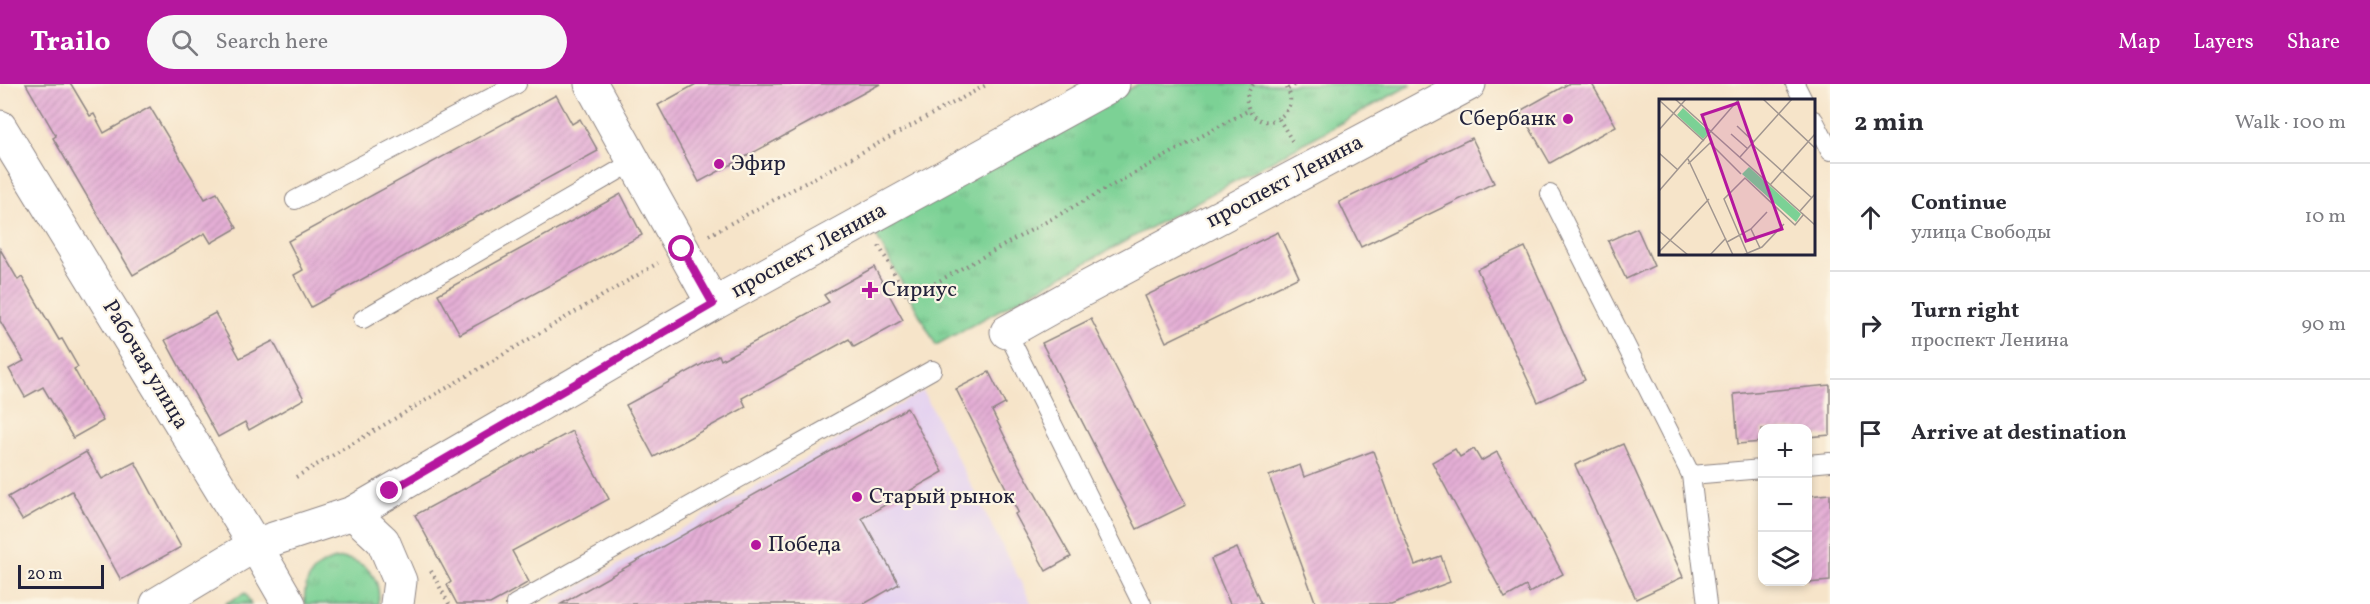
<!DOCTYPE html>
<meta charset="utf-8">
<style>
body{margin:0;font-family:Vollkorn,serif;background:#f7f7f7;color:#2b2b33}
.controls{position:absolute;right:18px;bottom:18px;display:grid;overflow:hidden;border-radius:12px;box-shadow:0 3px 9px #0003}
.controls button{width:54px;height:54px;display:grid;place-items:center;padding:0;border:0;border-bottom:2px solid #e1e1e2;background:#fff;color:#2b2b33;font:30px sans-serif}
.scale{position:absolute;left:18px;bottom:15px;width:86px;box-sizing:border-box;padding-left:6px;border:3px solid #22223b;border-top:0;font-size:16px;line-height:21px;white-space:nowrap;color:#22223b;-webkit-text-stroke:4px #fcf5e5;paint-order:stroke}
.stop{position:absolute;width:18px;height:18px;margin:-14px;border:4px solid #b5179e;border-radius:50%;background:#fff}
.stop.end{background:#b5179e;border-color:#fff;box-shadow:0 2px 6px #0008}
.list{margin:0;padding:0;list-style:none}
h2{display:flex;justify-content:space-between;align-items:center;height:78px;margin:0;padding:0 24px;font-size:26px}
h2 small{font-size:20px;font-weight:400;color:#7c7c81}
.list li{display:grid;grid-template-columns:39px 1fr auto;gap:18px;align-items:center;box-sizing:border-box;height:108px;padding:0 24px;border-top:2px solid #e1e1e2}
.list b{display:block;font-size:22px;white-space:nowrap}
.list p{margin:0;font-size:20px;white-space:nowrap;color:#7c7c81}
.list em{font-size:20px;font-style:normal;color:#7c7c81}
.icon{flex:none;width:33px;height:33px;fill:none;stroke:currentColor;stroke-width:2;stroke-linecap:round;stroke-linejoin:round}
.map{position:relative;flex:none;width:1830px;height:520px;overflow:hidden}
header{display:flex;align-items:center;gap:36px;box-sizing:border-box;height:84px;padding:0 30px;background:#b5179e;color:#fff}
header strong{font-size:28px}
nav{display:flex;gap:33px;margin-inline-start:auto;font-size:21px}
.search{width:420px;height:54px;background:#f7f7f7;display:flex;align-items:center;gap:15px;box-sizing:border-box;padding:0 21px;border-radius:33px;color:#7c7c81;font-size:22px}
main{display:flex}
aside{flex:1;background:#fff}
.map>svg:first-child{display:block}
.built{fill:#e5d3f0}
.grass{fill:url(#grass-tufts);stroke:#4e7a68;stroke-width:1.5}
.park{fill:url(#park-crowns);stroke:#4e7a68;stroke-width:1.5}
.building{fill:url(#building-hatch)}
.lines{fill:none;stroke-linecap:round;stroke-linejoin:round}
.service-casing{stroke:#8c8382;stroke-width:20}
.minor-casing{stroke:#8c8382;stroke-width:35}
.tertiary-casing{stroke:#8c8382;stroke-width:35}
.path{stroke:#8c8382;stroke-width:4;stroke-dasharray:1.5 4.5;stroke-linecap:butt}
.service{stroke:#fff;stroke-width:18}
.minor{stroke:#fff;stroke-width:33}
.tertiary{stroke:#fff;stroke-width:33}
.route{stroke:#b5179e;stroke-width:8}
.poi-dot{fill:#b5179e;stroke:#fcf5e5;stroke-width:2}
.labels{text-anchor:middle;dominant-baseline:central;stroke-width:4.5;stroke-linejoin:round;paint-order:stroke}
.poi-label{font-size:22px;fill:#22223b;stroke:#fcf5e5;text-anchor:start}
.street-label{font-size:22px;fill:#22223b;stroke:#fcf5e5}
.inset-road{fill:none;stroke:#a19690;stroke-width:1.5}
.view{fill:#b5179e;fill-opacity:0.15;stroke:#b5179e;stroke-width:3}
.inset-edge{fill:none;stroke:#22223b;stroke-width:3}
</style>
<header>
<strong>Trailo</strong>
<div class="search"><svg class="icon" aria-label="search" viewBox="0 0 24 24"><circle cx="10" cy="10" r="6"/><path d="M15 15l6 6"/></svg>Search here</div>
<nav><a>Map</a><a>Layers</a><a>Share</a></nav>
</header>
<main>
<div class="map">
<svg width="1830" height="520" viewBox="0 0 1830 520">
<defs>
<pattern id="grass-tufts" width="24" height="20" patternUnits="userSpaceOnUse" patternTransform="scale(1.5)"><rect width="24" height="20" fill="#7bd195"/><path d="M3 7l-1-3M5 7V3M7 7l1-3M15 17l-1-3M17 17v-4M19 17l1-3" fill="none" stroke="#6ab381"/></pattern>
<pattern id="park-crowns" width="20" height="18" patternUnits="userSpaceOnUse" patternTransform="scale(1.5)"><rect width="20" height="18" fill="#7bd195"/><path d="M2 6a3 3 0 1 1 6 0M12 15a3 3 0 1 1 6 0" fill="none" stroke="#6ab381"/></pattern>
<pattern id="building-hatch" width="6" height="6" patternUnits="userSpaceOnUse" patternTransform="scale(1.5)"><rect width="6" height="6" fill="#e4aed5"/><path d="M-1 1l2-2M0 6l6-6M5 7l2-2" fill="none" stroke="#c395b8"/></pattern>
</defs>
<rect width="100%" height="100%" fill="#fcf5e5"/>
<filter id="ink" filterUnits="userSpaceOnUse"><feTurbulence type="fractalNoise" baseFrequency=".0167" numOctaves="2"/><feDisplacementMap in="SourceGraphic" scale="12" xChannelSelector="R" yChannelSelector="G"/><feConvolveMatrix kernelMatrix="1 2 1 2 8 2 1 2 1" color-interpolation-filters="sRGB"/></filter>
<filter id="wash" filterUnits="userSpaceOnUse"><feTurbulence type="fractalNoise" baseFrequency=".008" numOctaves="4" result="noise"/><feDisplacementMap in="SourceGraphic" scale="24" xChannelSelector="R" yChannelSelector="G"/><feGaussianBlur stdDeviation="1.35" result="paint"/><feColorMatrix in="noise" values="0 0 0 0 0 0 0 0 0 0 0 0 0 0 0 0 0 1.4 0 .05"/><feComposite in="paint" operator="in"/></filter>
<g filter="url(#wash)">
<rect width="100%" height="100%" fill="#f6e4c9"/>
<path class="built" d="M 923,307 L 1032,520 L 549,520 Z"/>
<g class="grass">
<path d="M 1138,0 L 1412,0 L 936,261 L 873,146 Z"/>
<path d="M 342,474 C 367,477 382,495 378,520 L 305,520 C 302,494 317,477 342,474 Z"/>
</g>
<path class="park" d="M 245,509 L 251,520 L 224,520 Z"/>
<g id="blocks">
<g class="building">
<path d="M 26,0 L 71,0 L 90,32 L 94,30 L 104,49 L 150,23 L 205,115 L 217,109 L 237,144 L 211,159 L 205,149 L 133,191 L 53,54 L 56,52 Z"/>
<path d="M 696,0 L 880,0 L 699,98 L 658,21 Z"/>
<path d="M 1568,0 L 1592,0 L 1616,42 L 1550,79 L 1520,27 Z"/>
<path d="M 556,11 L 572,40 L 580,35 L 598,67 L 311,223 L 294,191 L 303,186 L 288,157 Z"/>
<path d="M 1472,54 L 1494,99 L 1361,163 L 1339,118 Z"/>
<path d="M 621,110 L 642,151 L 460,250 L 438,210 Z"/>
<path d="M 1637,144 L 1654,182 L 1626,195 L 1608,157 Z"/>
<path d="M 1278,148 L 1299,193 L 1166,258 L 1145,212 Z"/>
<path d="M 1525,163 L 1585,296 L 1538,318 L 1477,185 Z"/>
<path d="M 0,165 L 18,196 L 22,193 L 59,256 L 62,255 L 78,283 L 74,285 L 103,337 L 73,354 L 43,303 L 25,313 L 9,285 L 24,277 L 0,237 Z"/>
<path d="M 874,183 L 903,236 L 854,263 L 849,255 L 742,314 L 746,323 L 654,373 L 626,321 L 719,271 L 721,276 L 829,218 L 824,211 Z"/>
<path d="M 215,229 L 240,274 L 273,257 L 304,315 L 249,346 L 245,338 L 218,353 L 165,256 Z"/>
<path d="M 1091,235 L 1186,421 L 1137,445 L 1042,259 Z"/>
<path d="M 989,288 L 1005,320 L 992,327 L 1019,381 L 1071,473 L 1046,487 L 1015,430 L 1018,428 L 956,305 Z"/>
<path d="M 1830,301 L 1830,351 L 1808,353 L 1808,345 L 1762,345 L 1762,358 L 1738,360 L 1734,310 Z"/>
<path d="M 907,324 L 943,388 L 862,434 L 899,500 L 864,520 L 561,520 Z"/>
<path d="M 572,347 L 609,415 L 512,467 L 529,498 L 490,520 L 457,520 L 447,501 L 451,498 L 415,431 Z"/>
<path d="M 1623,360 L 1683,493 L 1636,515 L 1575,381 Z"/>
<path d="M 1455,365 L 1460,373 L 1474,365 L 1481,377 L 1497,368 L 1563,490 L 1529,509 L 1526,502 L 1505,514 L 1432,378 Z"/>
<path d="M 1373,367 L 1415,481 L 1441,472 L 1450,498 L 1391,520 L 1316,520 L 1269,392 L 1300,381 L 1304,393 Z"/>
<path d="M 86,368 L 102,395 L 135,378 L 181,463 L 121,496 L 72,407 L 22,436 L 8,413 Z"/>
<path d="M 1830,410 L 1830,497 L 1808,499 L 1808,412 Z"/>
<path d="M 1237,464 L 1261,520 L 1230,520 L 1211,475 Z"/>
</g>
</g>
</g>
<g filter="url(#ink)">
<use href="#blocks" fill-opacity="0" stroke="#8c8382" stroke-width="1.5"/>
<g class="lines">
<defs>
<g id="service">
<path d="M 1795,0 L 1803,16"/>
<path d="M 1814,36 L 1830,67"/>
<path d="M 1550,110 L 1691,391 L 1707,520"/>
<path d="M 295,116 L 517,0"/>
<path d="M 363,235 L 633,78"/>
<path d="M 1007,248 L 1142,520"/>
<path d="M 1808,380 L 1830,378"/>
<path d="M 1691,391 L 1762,385"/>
<path d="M 515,520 L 932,286"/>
</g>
<g id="minor">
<path d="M 591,0 L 713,220"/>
<path d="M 0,43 L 255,461"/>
<path d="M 1007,248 L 1073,211 L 1469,0"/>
</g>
<g id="tertiary">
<path d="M 353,429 L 383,457 L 400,497 L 397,520"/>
<path d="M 255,461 L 289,520"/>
<path d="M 157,520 L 255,461 L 353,429 L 713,220 L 1113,0"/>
</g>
</defs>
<use href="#service" class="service-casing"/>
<use href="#minor" class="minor-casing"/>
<use href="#tertiary" class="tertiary-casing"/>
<g class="path">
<path d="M 1253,0 C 1248,7 1245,14 1248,23 C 1260,55 1307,27 1284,0"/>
<path d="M 1288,5 L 1296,0"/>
<path d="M 1279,35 L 1294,60"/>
<path d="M 709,151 L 988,0"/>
<path d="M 879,162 L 908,214 L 1249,26"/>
<path d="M 296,393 L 658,179"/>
<path d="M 431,487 L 449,520"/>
</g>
<use href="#service" class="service"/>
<use href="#minor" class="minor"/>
<use href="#tertiary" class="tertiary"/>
</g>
</g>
<g class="lines" filter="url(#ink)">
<path class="route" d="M 390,407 L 713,220 L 682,165"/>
</g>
<g class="poi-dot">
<circle cx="1568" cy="35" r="6"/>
<circle cx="719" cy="80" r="6"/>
<path d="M867 197h6v6h6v6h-6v6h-6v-6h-6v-6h6z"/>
<circle cx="857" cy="413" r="6"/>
<circle cx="756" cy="461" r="6"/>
</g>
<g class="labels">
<g class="poi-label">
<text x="1556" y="35" text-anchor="end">Сбербанк</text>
<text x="731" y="80">Эфир</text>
<text x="882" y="206">Сириус</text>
<text x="869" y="413">Старый рынок</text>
<text x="768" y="461">Победа</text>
</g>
<g class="street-label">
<text transform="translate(1285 98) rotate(-28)">проспект Ленина</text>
<text transform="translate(809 167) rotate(-29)">проспект Ленина</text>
<text transform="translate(145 281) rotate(59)">Рабочая улица</text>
</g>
</g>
<g transform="translate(1659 15)">
<rect width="156" height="156" fill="#f6e4c9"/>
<path d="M 90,68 L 142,115 L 137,123 L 83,75 Z" fill="#7bd195"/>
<path d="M 24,9 L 50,33 L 44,40 L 18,16 Z" fill="#7bd195"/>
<path class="inset-road" d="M 16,0 L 156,126M 104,0 L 156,49M 0,1 L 45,42M 78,27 L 95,43M 0,31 L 27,0M 72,35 L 89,50M 93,45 L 153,99M 0,54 L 19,71M 81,58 L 133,0M 29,60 L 74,156M 29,65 L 51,44 L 82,75M 111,86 L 156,35M 0,92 L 80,0M 141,112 L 156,95M 92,130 L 101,149M 0,132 L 29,156M 68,143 L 92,130 L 108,113M 0,153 L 50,100M 51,156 L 67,139M 84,156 L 103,148 L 125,125M 89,156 L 65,100 L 86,79 L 136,126 L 145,115"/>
<path class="view" d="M 79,4 L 123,130 L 87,142 L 43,16 Z"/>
<rect width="156" height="156" class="inset-edge"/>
</g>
</svg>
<div class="controls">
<button>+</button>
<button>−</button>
<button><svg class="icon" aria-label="layers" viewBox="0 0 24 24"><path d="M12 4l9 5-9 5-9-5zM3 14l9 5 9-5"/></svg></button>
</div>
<div class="scale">20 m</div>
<div class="stop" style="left:682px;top:165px"></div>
<div class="stop end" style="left:390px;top:407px"></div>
</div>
<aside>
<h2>2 min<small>Walk · 100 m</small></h2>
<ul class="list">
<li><svg class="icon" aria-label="ahead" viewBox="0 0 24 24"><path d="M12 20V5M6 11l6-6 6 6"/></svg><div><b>Continue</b><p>улица Свободы</p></div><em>10 m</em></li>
<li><svg class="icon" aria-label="right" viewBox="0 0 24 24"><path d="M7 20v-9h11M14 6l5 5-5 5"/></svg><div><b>Turn right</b><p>проспект Ленина</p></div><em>90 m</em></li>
<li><svg class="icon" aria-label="arrive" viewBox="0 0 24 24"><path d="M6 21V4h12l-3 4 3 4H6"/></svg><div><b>Arrive at destination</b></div></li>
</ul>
</aside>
</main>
